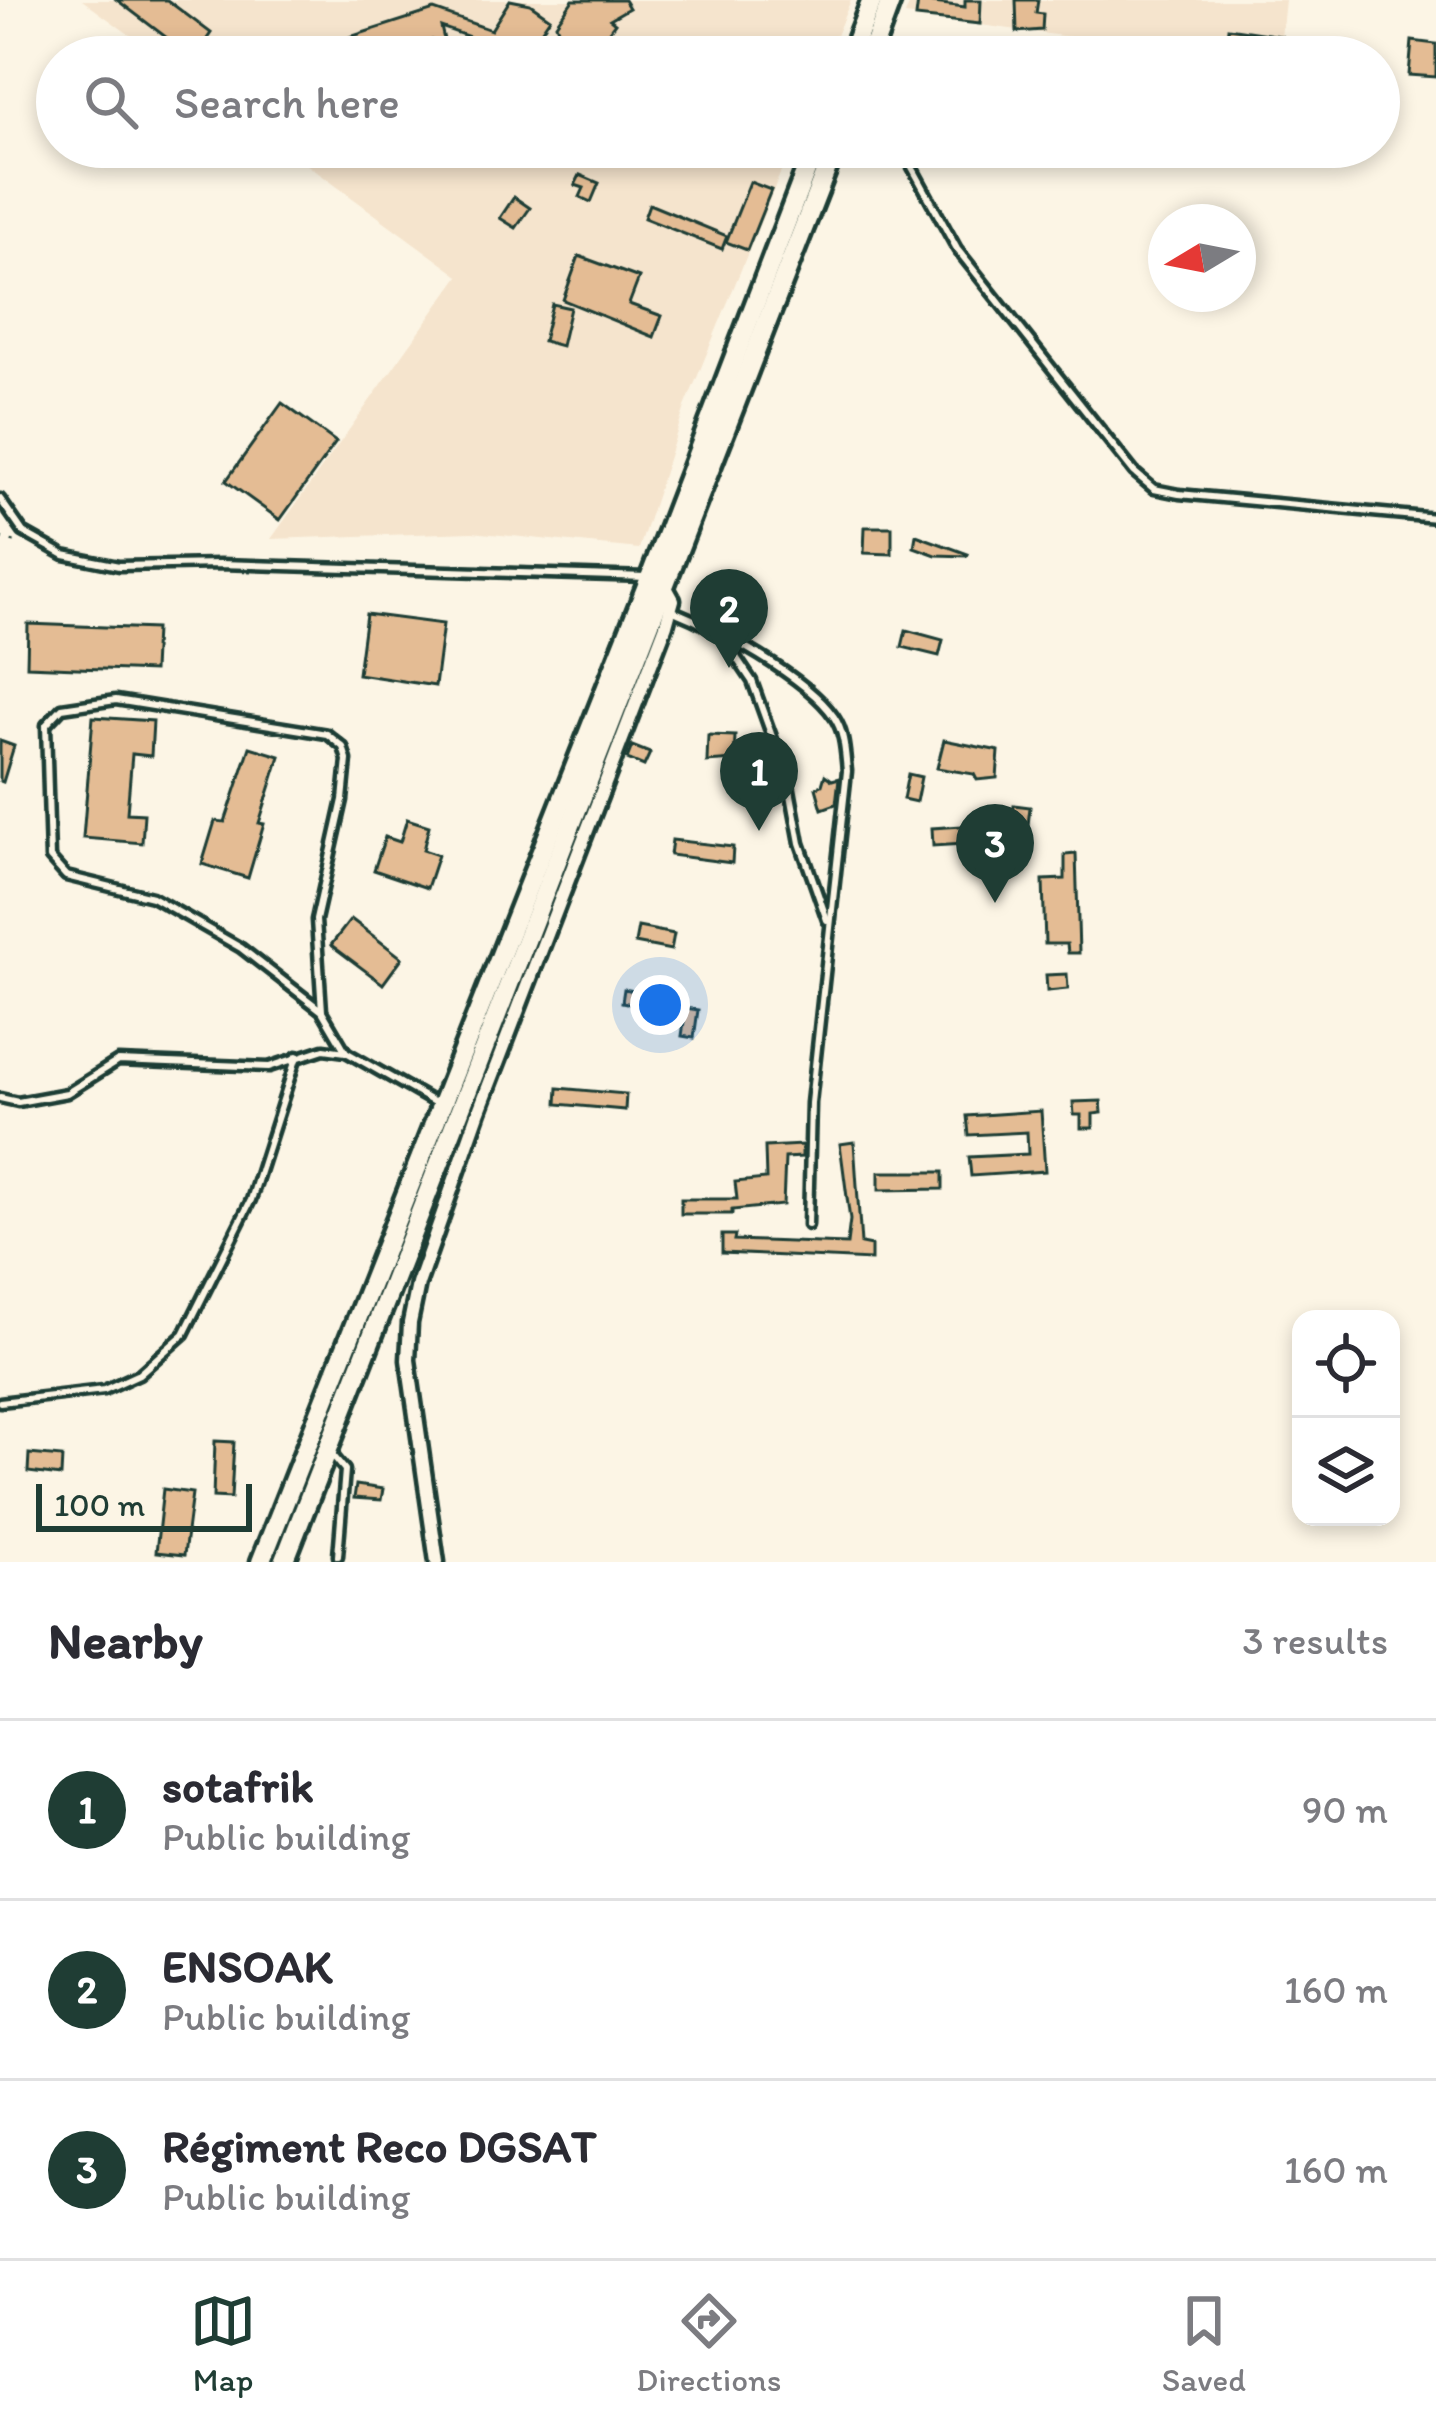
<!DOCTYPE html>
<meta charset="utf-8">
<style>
body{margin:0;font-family:Itim,sans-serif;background:#f2f2f3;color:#2b2b33}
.controls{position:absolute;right:36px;bottom:36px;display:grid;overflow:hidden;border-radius:24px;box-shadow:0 6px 18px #0003}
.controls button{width:108px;height:108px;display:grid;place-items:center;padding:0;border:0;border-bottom:3px solid #e1e1e2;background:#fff;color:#2b2b33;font:60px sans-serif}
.compass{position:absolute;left:1148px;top:204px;width:108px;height:108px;border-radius:50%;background:#fff;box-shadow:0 6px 18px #0003;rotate:260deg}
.scale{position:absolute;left:36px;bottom:30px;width:216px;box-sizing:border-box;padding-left:12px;border:6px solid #1f3d34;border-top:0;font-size:33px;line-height:42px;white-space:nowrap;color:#1f3d34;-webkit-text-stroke:9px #fcf5e5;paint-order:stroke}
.you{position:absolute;left:660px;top:1005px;width:42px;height:42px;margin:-30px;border:9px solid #fff;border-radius:50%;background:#1a73e8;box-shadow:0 0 0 18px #1a73e833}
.badge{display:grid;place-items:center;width:78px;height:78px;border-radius:50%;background:#1f3d34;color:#fff;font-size:39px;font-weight:700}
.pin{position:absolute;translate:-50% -99px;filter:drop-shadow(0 3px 6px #0008)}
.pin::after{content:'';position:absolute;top:63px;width:42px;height:36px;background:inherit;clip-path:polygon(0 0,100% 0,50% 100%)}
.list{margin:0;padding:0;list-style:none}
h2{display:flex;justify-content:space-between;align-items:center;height:156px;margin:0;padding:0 48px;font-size:51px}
h2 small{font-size:39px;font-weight:400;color:#7c7c81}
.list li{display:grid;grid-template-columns:78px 1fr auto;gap:36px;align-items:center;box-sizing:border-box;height:180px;padding:0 48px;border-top:3px solid #e1e1e2}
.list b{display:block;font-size:45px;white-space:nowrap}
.list p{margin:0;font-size:39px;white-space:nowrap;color:#7c7c81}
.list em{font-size:39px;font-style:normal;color:#7c7c81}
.icon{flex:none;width:66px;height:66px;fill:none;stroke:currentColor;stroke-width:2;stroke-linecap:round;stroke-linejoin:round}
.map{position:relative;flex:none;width:1436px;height:1562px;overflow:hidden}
.search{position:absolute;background:#fff;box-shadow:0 6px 18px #0003;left:36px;right:36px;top:36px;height:132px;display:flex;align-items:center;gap:30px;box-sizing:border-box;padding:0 42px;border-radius:66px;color:#7c7c81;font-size:45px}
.sheet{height:696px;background:#fff}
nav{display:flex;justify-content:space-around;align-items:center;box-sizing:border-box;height:168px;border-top:3px solid #e1e1e2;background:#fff;font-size:33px;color:#7c7c81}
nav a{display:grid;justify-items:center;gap:6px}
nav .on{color:#1f3d34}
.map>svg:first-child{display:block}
.built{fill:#f5e4cd}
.building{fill:#e4bc94;stroke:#1f3d34;stroke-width:3}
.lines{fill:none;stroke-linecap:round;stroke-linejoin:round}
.lane-casing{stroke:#1f3d34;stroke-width:15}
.street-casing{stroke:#1f3d34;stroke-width:21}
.secondary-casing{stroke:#1f3d34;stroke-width:27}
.path{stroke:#1f3d34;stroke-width:3;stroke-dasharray:3 9;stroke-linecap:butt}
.lane{stroke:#fcf5e5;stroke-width:6}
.street{stroke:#fcf5e5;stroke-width:12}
.secondary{stroke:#fcf5e5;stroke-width:18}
</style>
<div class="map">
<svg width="1436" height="1562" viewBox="0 0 1436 1562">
<rect width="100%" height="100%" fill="#fcf5e5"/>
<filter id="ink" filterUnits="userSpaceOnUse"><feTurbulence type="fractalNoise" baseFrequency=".00833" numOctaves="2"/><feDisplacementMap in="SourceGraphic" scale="24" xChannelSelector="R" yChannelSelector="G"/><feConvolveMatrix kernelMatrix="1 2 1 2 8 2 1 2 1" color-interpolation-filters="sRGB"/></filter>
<g filter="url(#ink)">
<g class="built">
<path d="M 82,0 L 851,0 L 827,57 L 160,57 Z"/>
<path d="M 911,0 L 1285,0 L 1279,57 L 1219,57 L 905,15 Z"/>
<path d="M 283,147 L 791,147 L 685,407 L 639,549 L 472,532 L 271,539 L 459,276 Z"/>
</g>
<g class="building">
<path d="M 117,0 L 167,0 L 211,33 L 207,39 L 232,57 L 192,57 Z"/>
<path d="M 510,0 L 530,4 L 550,18 L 526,53 L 502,36 L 498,47 L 441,27 L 445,44 L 432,40 L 363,57 L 310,57 L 332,47 L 331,43 L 434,10 L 491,30 Z"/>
<path d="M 573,0 L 624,0 L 629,8 L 610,19 L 615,23 L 595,50 L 585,42 L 567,53 L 556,24 Z"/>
<path d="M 965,0 L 981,0 L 980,24 L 916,17 L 918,1 L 965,7 Z"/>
<path d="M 1016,0 L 1038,0 L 1036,13 L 1043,14 L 1042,30 L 1017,32 Z"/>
<path d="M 1228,28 L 1281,36 L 1279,57 L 1225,57 Z"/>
<path d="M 807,39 L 837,52 L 837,57 L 799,57 Z"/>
<path d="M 1412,41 L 1436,44 L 1436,77 L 1409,75 Z"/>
<path d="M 580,175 L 599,183 L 591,202 L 580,197 L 584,188 L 575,185 Z"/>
<path d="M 750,182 L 771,190 L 747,250 L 726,242 Z"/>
<path d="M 514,197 L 530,208 L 516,228 L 500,218 Z"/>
<path d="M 649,204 L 727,236 L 722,249 L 644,218 Z"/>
<path d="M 579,256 L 639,278 L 629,304 L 662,316 L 654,337 L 563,300 Z"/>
<path d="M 552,304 L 570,308 L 561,346 L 543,341 Z"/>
<path d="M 282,403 L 336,442 L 280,520 L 226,481 Z"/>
<path d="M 865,527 L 892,527 L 892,554 L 864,553 Z"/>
<path d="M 916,535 L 968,554 L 967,556 L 936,555 L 914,547 Z"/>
<path d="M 366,614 L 443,624 L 435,686 L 358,674 Z"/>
<path d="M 28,624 L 155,629 L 153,671 L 27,666 Z"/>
<path d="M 906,630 L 943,640 L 939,656 L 902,647 Z"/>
<path d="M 93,717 L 153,721 L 151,756 L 132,754 L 127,813 L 144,814 L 142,843 L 83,838 Z"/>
<path d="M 708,735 L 735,736 L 734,760 L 707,762 Z"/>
<path d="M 944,740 L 999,751 L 997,778 L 977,780 L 974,774 L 937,768 Z"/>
<path d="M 0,741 L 14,746 L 3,782 L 0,781 Z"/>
<path d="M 632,746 L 650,753 L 644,766 L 627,759 Z"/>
<path d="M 250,747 L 280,756 L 259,823 L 264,824 L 248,878 L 202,864 L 215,821 L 225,822 Z"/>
<path d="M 772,760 L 784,796 L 766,798 L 761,762 Z"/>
<path d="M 908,774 L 921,777 L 916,802 L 903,799 Z"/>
<path d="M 825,775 L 832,780 L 839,778 L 836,804 L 822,809 L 816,788 L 822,785 Z"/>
<path d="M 1014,805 L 1030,807 L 1028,825 L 1012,823 Z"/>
<path d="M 407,819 L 429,826 L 423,850 L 438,855 L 427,888 L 374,870 L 385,837 L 400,842 Z"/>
<path d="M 994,824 L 996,842 L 933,846 L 932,828 Z"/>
<path d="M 672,840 L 733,847 L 732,863 L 670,855 Z"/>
<path d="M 1076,854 L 1079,953 L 1068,953 L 1067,944 L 1045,944 L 1043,880 L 1065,879 L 1065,855 Z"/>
<path d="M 351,919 L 402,958 L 383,984 L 331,945 Z"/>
<path d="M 638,927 L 674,934 L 671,950 L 635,943 Z"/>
<path d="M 1067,974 L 1068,989 L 1047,991 L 1046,975 Z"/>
<path d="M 624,989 L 653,995 L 650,1008 L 622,1002 Z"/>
<path d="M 686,1008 L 698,1010 L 694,1038 L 682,1036 Z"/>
<path d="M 558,1088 L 626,1094 L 625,1110 L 557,1104 Z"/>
<path d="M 1101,1101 L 1102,1113 L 1093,1114 L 1093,1128 L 1081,1128 L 1081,1115 L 1074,1115 L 1073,1102 Z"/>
<path d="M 1041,1111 L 1045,1171 L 971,1176 L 969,1157 L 1028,1154 L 1027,1132 L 969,1135 L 967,1116 Z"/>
<path d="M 854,1142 L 861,1244 L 871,1246 L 871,1260 L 722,1253 L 722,1235 L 735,1235 L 734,1240 L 847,1244 L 850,1220 L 840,1144 Z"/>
<path d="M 802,1145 L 802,1157 L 785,1158 L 783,1205 L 732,1210 L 732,1214 L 681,1214 L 681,1199 L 737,1199 L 735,1182 L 766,1179 L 765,1147 Z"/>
<path d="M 879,1172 L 943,1172 L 943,1189 L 879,1190 Z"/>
<path d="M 215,1441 L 234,1442 L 231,1498 L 213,1497 Z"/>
<path d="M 29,1454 L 62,1457 L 61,1476 L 28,1472 Z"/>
<path d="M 356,1485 L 383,1489 L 381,1500 L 354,1498 Z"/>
<path d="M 163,1489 L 192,1493 L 184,1555 L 156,1552 Z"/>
</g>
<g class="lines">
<defs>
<g id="lane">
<path d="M 901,147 L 957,249 L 1134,472 L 1154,489 L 1179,494 L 1436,518"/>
<path d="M 0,499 L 23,532 L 64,555 L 119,566 L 220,564 L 647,577"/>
<path d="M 671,610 C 716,628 807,677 834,717 C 845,733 845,753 847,771 L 811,1103 L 808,1225"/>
<path d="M 719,632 L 752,681 L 789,784 L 800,843 L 827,920"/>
<path d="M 322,1011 L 316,920 L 343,800 L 347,760 L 343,747 L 327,734 L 116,700 L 62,708 L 46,725 L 50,858 L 66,876 L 152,897 L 241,948 L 322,1011 L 346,1052"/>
<path d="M 0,1098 L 18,1102 L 67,1093 L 118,1061 L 269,1067 L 324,1049 L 346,1052 L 439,1105"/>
<path d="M 0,1402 L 104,1390 L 139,1374 L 184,1334 L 251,1200 L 297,1056"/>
<path d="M 330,1452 L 345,1470 L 338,1556"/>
</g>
<path id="street" d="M 437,1562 L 408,1360 L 410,1323 L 418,1284 L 479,1111 L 666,625 L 673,600 L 663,582"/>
<g id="secondary">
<path d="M 850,57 L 872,0"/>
<path d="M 870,57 L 891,0"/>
<path d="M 261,1562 L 650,578 L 815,147"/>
<path d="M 284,1562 L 835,147"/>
</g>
</defs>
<use href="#lane" class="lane-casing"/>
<use href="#street" class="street-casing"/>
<use href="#secondary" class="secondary-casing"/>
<path class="path" d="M 0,538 L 22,544"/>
<use href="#lane" class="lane"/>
<use href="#street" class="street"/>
<use href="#secondary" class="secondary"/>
</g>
</g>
</svg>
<div class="controls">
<button><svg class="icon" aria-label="locate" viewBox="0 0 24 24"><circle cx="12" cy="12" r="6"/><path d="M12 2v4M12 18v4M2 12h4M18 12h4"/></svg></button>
<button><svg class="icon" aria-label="layers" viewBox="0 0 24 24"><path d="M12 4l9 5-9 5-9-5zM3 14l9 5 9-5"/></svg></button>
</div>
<svg class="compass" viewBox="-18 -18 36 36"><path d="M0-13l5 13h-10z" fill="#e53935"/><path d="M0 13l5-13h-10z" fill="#7c7c81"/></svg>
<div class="scale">100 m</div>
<div class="you"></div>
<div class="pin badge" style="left:759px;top:831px">1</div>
<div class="pin badge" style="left:729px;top:668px">2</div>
<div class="pin badge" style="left:995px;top:903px">3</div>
<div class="search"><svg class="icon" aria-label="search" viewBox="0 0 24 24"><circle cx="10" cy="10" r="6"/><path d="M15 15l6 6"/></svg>Search here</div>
</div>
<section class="sheet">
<h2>Nearby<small>3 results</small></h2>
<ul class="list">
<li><span class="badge">1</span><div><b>sotafrik</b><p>Public building</p></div><em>90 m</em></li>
<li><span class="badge">2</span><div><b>ENSOAK</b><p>Public building</p></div><em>160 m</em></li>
<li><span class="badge">3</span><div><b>Régiment Reco DGSAT</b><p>Public building</p></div><em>160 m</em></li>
</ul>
</section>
<nav>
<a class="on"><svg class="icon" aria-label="map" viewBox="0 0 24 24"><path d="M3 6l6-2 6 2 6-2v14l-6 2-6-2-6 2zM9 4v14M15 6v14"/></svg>Map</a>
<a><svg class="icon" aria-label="directions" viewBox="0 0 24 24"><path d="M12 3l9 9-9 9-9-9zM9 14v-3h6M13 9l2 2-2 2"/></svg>Directions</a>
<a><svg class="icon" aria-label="saved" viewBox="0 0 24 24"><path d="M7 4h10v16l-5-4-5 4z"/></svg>Saved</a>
</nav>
